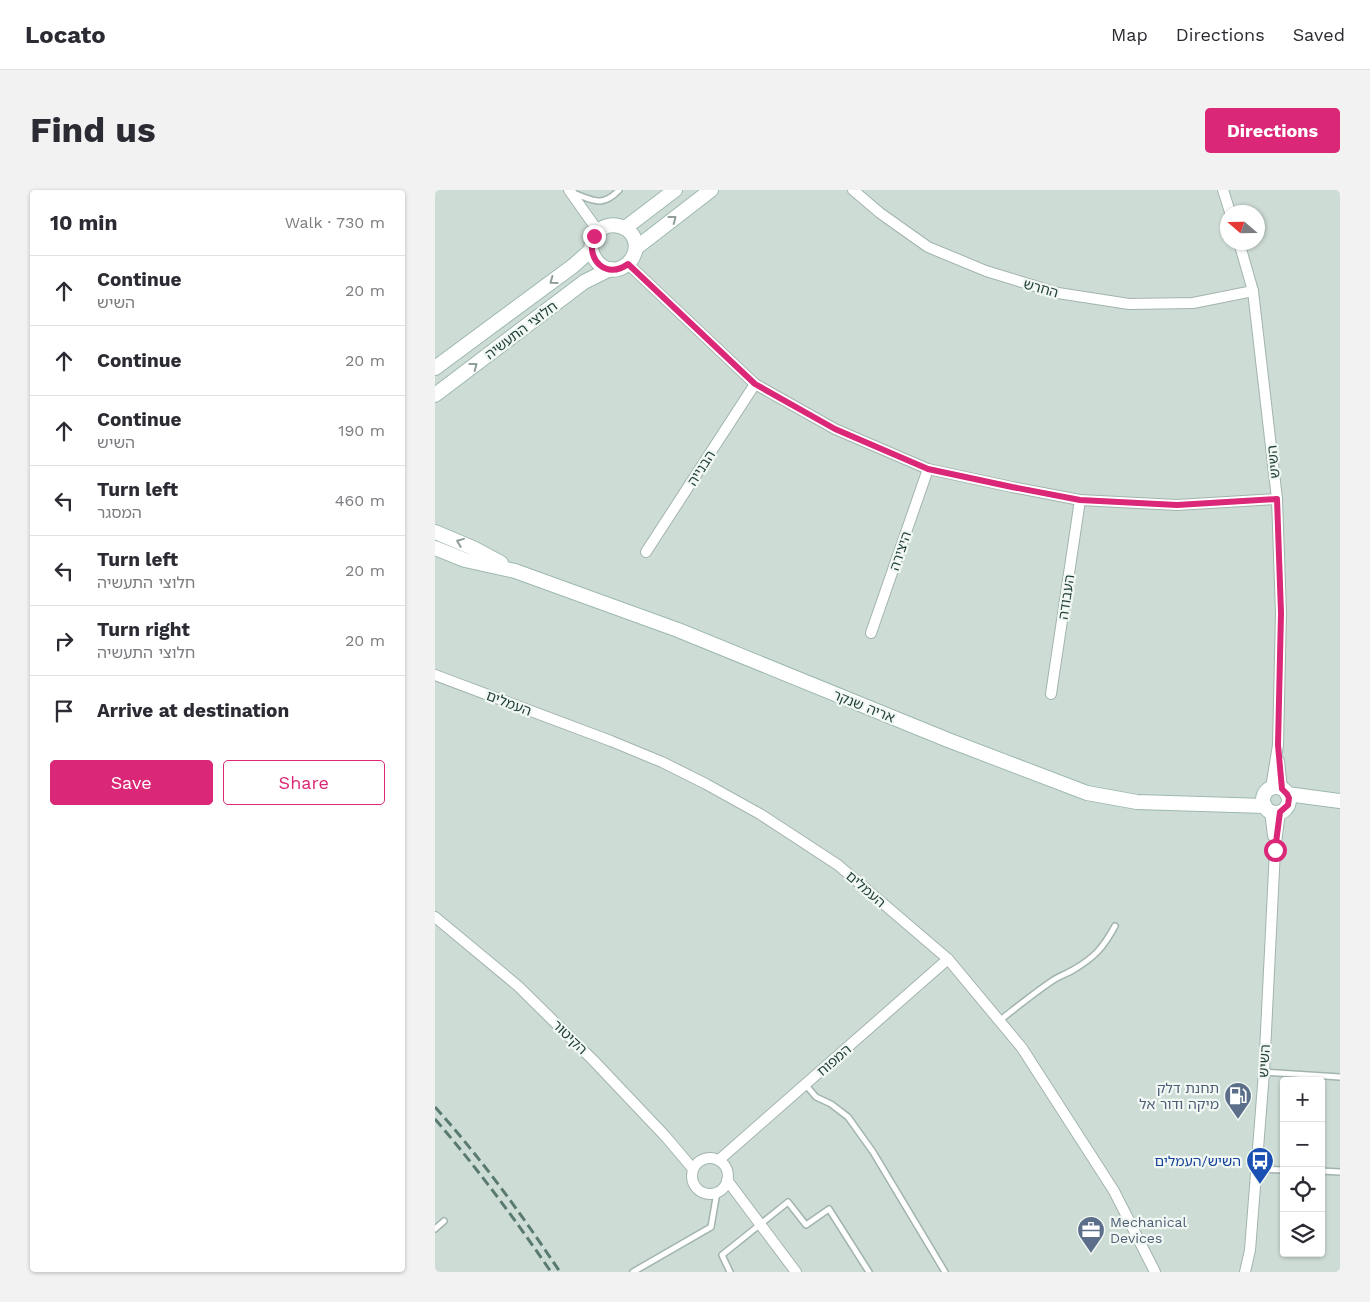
<!DOCTYPE html>
<meta charset="utf-8">
<style>
body{margin:0;font-family:"Work Sans","Noto Sans Hebrew",sans-serif;background:#f2f2f3;color:#2b2b33}
.controls{position:absolute;right:15px;bottom:15px;display:grid;overflow:hidden;border-radius:5px;box-shadow:0 1px 4px #0004}
.controls button{width:45px;height:45px;display:grid;place-items:center;padding:0;border:0;border-bottom:1px solid #e1e1e2;background:#fff;color:#2b2b33;font:25px sans-serif}
.compass{position:absolute;left:785px;top:15px;width:45px;height:45px;border-radius:50%;background:#fff;box-shadow:0 1px 4px #0004;rotate:290deg}
.stop{position:absolute;width:15px;height:15px;margin:-11px;border:4px solid #db2777;border-radius:50%;background:#fff}
.stop.end{background:#db2777;border-color:#fff;box-shadow:0 1px 5px #0008}
.list{margin:0;padding:0;list-style:none}
h2{display:flex;justify-content:space-between;align-items:center;height:65px;margin:0;padding:0 20px;font-size:21px}
h2 small{font-size:16px;font-weight:400;color:#7c7c81}
.list li{display:grid;grid-template-columns:32px 1fr auto;gap:15px;align-items:center;box-sizing:border-box;height:70px;padding:0 20px;border-top:1px solid #e1e1e2}
.list b{display:block;font-size:19px;white-space:nowrap}
.list p{margin:0;font-size:16px;white-space:nowrap;color:#7c7c81}
.list em{font-size:16px;font-style:normal;color:#7c7c81}
.actions{display:flex;gap:10px;padding:15px 20px}
.actions a{flex:1;padding:11px 0;border:1px solid #db2777;border-radius:5px;text-align:center;font-size:18px;color:#db2777}
.actions .main{background:#db2777;color:#fff}
.icon{flex:none;width:28px;height:28px;fill:none;stroke:currentColor;stroke-width:2;stroke-linecap:round;stroke-linejoin:round}
.map{position:relative;flex:none;width:905px;height:1082px;overflow:hidden;border-radius:5px}
header{display:flex;align-items:center;gap:30px;box-sizing:border-box;height:70px;padding:0 25px;background:#fff;border-bottom:1px solid #e1e1e2}
header strong{font-size:24px}
nav{display:flex;gap:28px;margin-inline-start:auto;font-size:18px}
.intro{display:flex;align-items:center;justify-content:space-between;box-sizing:border-box;height:120px;padding:0 30px}
h1{margin:0;font-size:35px}
.button{padding:12px 22px;border-radius:5px;background:#db2777;color:#fff;font-size:18px;font-weight:700}
main{display:flex;gap:30px;padding:0 30px}
aside{flex:1;background:#fff;border-radius:5px;box-shadow:0 1px 4px #0004}
.map>svg:first-child{display:block}
.built{fill:#cedcd6;fill-rule:evenodd}
.lines{fill:none;stroke-linecap:round;stroke-linejoin:round}
.lane-casing{stroke:#a2b4ae;stroke-width:8}
.street-casing{stroke:#a2b4ae;stroke-width:12}
.secondary-casing{stroke:#9db9af;stroke-width:16}
.lane{stroke:#fff;stroke-width:5}
.street{stroke:#fff;stroke-width:10}
.secondary{stroke:#fff;stroke-width:14}
.rail{stroke:#597a71;stroke-width:3;stroke-dasharray:10 5;stroke-linecap:butt}
.oneway{stroke:#8f9e9a}
.route{stroke:#db2777;stroke-width:6}
.labels{text-anchor:middle;dominant-baseline:central;stroke-width:4.5;stroke-linejoin:round;paint-order:stroke}
.street-label{font-size:14px;fill:#1f3e35;stroke:#f1f8f4}
.service-label{font-size:14px;fill:#4e5e75;stroke:#f1f8f4;text-anchor:end}
.transit-label{font-size:14px;fill:#164399;stroke:#f1f8f4;text-anchor:end}
</style>
<header>
<strong>Locato</strong>
<nav><a>Map</a><a>Directions</a><a>Saved</a></nav>
</header>
<div class="intro"><h1>Find us</h1><a class="button">Directions</a></div>
<main>
<aside>
<h2>10 min<small>Walk · 730 m</small></h2>
<ul class="list">
<li><svg class="icon" aria-label="ahead" viewBox="0 0 24 24"><path d="M12 20V5M6 11l6-6 6 6"/></svg><div><b>Continue</b><p>השיש</p></div><em>20 m</em></li>
<li><svg class="icon" aria-label="ahead" viewBox="0 0 24 24"><path d="M12 20V5M6 11l6-6 6 6"/></svg><div><b>Continue</b></div><em>20 m</em></li>
<li><svg class="icon" aria-label="ahead" viewBox="0 0 24 24"><path d="M12 20V5M6 11l6-6 6 6"/></svg><div><b>Continue</b><p>השיש</p></div><em>190 m</em></li>
<li><svg class="icon" aria-label="left" viewBox="0 0 24 24"><path d="M17 20v-9H6M10 6l-5 5 5 5"/></svg><div><b>Turn left</b><p>המסגר</p></div><em>460 m</em></li>
<li><svg class="icon" aria-label="left" viewBox="0 0 24 24"><path d="M17 20v-9H6M10 6l-5 5 5 5"/></svg><div><b>Turn left</b><p>חלוצי התעשיה</p></div><em>20 m</em></li>
<li><svg class="icon" aria-label="right" viewBox="0 0 24 24"><path d="M7 20v-9h11M14 6l5 5-5 5"/></svg><div><b>Turn right</b><p>חלוצי התעשיה</p></div><em>20 m</em></li>
<li><svg class="icon" aria-label="arrive" viewBox="0 0 24 24"><path d="M6 21V4h12l-3 4 3 4H6"/></svg><div><b>Arrive at destination</b></div></li>
</ul>
<div class="actions"><a class="main">Save</a><a>Share</a></div>
</aside>
<div class="map">
<svg width="905" height="1082" viewBox="0 0 905 1082">
<rect width="100%" height="100%" fill="#e0ece7"/>
<path class="built" d="M 0,0 L 905,0 L 905,1082 L 0,1082 ZM 792,22 L 822,22 L 822,52 L 792,52 ZM 849,891 L 886,891 L 886,1063 L 849,1063 Z"/>
<g class="lines">
<defs>
<g id="lane">
<path d="M 138,3 C 158,10 167,18 184,0"/>
<path d="M 564,831 C 582,817 599,803 617,791 C 624,786 631,784 638,780 C 660,767 668,758 680,736"/>
<path d="M 829,882 L 905,887"/>
<path d="M 370,894 L 381,907 L 396,914 L 413,927 L 438,962 L 510,1082"/>
<path d="M 821,979 L 849,980"/>
<path d="M 886,981 L 905,982"/>
<path d="M 0,1039 L 9,1031"/>
<path d="M 198,1082 L 276,1037 L 282,1002"/>
<path d="M 295,1082 L 287,1065 L 353,1012 L 371,1035 L 394,1019 L 434,1082"/>
</g>
<g id="street">
<path d="M 134,0 L 163,41"/>
<path d="M 418,0 L 445,23 L 493,57 L 551,81 L 623,103 L 694,114 L 758,113 L 818,101"/>
<path d="M 788,0 L 795,22"/>
<path d="M 804,52 L 818,101 L 842,309 L 846,423 L 843,555 L 836,598"/>
<path d="M 193,74 L 320,194 L 400,239 L 493,279 L 577,297 L 645,310 L 742,315 L 842,309"/>
<path d="M 211,362 L 320,194"/>
<path d="M 436,443 L 493,279"/>
<path d="M 0,485 L 176,551 L 227,572 L 271,594 L 325,624 L 403,675 L 513,769 L 587,858 L 679,1001 L 720,1082"/>
<path d="M 616,504 L 645,310"/>
<path d="M 844,571 L 847,599"/>
<path d="M 835,621 L 838,646"/>
<path d="M 0,727 L 83,796 L 158,870 L 231,947 L 258,979"/>
<circle cx="275" cy="986" r="18"/>
<path d="M 284,970 L 513,769"/>
<path d="M 292,990 L 361,1082"/>
<path d="M 810,1082 L 815,1060 L 829,882 L 840,660 L 845,622"/>
</g>
<g id="secondary">
<path d="M 190,38 L 240,0"/>
<path d="M 201,58 L 276,0"/>
<path d="M 0,178 L 138,76 L 156,60 C 157,23 207,31 200,62 C 198,68 194,74 188,77 C 173,85 160,74 156,60"/>
<path d="M 0,205 L 149,92 L 175,79"/>
<path d="M 0,342 L 38,358 L 66,373"/>
<path d="M 0,358 L 30,370 L 80,381 L 243,440 L 513,550 L 652,603 L 702,612 L 830,616"/>
<circle cx="841" cy="610" r="13"/>
<path d="M 852,604 L 905,611"/>
</g>
</defs>
<use href="#lane" class="lane-casing"/>
<use href="#street" class="street-casing"/>
<use href="#secondary" class="secondary-casing"/>
<use href="#lane" class="lane"/>
<use href="#street" class="street"/>
<use href="#secondary" class="secondary"/>
<g class="rail">
<path d="M 0,917 C 46,968 87,1025 125,1082"/>
<path d="M 0,929 C 42,978 80,1029 116,1082"/>
</g>
</g>
<defs><path id="oneway-chevron" d="M-2-3.5L2.5 0L-2 3.5" fill="none" stroke-width="1.6" stroke-linecap="round" stroke-linejoin="round" transform="scale(1.25)"/></defs>
<g class="oneway">
<use href="#oneway-chevron" transform="translate(238 29) rotate(-37)"/>
<use href="#oneway-chevron" transform="translate(118 91) rotate(144)"/>
<use href="#oneway-chevron" transform="translate(39 176) rotate(-37)"/>
<use href="#oneway-chevron" transform="translate(25 352) rotate(-158)"/>
</g>
<g class="lines">
<path class="route" d="M 159,46 C 150,70 172,90 193,74 L 320,194 L 400,239 L 493,279 L 577,297 L 645,310 L 742,315 L 842,309 L 846,423 L 843,555 L 847,599 L 852,604 L 854,608 L 853,615 L 845,622 L 840,660"/>
</g>
<defs>
<symbol id="fuel-pin" viewBox="-11 -11 22 30"><path d="M0 17L-7.5 6A9.5 9.5 0 1 1 7.5 6Z" fill="#5c6f8a" stroke="#f1f8f4"/><path d="M-5.5-6h7V0h2V4h1.3V-2.5L3-4.5l.8-.8L6-3V5H2.5V1h-1V6h-7ZM-4.2-4.7v3.2H.2V-4.7Z" fill="#fff"/></symbol>
<symbol id="bus-pin" viewBox="-11 -11 22 30"><path d="M0 17L-7.5 6A9.5 9.5 0 1 1 7.5 6Z" fill="#1a4fb4" stroke="#f1f8f4"/><path d="M-5-6H5V4H4V6H2V4H-2V6H-4V4H-5ZM-3.5-4V0h7V-4ZM-3.5 1.2v1.5H-2V1.2ZM2 1.2v1.5H3.5V1.2Z" fill="#fff"/></symbol>
<symbol id="office-pin" viewBox="-11 -11 22 30"><path d="M0 17L-7.5 6A9.5 9.5 0 1 1 7.5 6Z" fill="#5c6f8a" stroke="#f1f8f4"/><path d="M-6-3h4V-5.5h4V-3h4V5H-6ZM-1-4.5V-3h2v-1.5ZM-6 0V1H6V0Z" fill="#fff"/></symbol>
</defs>
<g fill-rule="evenodd">
<use href="#fuel-pin" x="787" y="890" width="32" height="43"/>
<use href="#bus-pin" x="809" y="955" width="32" height="43"/>
<use href="#office-pin" x="640" y="1024" width="32" height="43"/>
</g>
<g class="labels">
<g class="street-label">
<text transform="translate(606 98) rotate(16)">החרש</text>
<text transform="translate(86 140) rotate(-37)">חלוצי התעשיה</text>
<text transform="translate(838 272) rotate(-96)">השיש</text>
<text transform="translate(266 278) rotate(-57)">הבנייה</text>
<text transform="translate(465 361) rotate(-71)">היצירה</text>
<text transform="translate(631 407) rotate(-81)">העבודה</text>
<text transform="translate(74 513) rotate(21)">העמלים</text>
<text transform="translate(429 516) rotate(22)">אריה שנקר</text>
<text transform="translate(431 699) rotate(41)">העמלים</text>
<text transform="translate(135 847) rotate(44)">הקיטור</text>
<text transform="translate(399 870) rotate(-41)">המפוח</text>
<text transform="translate(829 871) rotate(-87)">השיש</text>
</g>
<g class="service-label">
<text x="784" y="898">תחנת דלק<tspan x="784" dy="16">מיקה ודור אל</tspan></text>
<text x="675" y="1032" text-anchor="start">Mechanical<tspan x="675" dy="16">Devices</tspan></text>
</g>
<g class="transit-label">
<text x="806" y="971">השיש/העמלים</text>
</g>
</g>
</svg>
<div class="controls">
<button>+</button>
<button>−</button>
<button><svg class="icon" aria-label="locate" viewBox="0 0 24 24"><circle cx="12" cy="12" r="6"/><path d="M12 2v4M12 18v4M2 12h4M18 12h4"/></svg></button>
<button><svg class="icon" aria-label="layers" viewBox="0 0 24 24"><path d="M12 4l9 5-9 5-9-5zM3 14l9 5 9-5"/></svg></button>
</div>
<svg class="compass" viewBox="-18 -18 36 36"><path d="M0-13l5 13h-10z" fill="#e53935"/><path d="M0 13l5-13h-10z" fill="#7c7c81"/></svg>
<div class="stop" style="left:840px;top:660px"></div>
<div class="stop end" style="left:159px;top:46px"></div>
</div>
</main>
